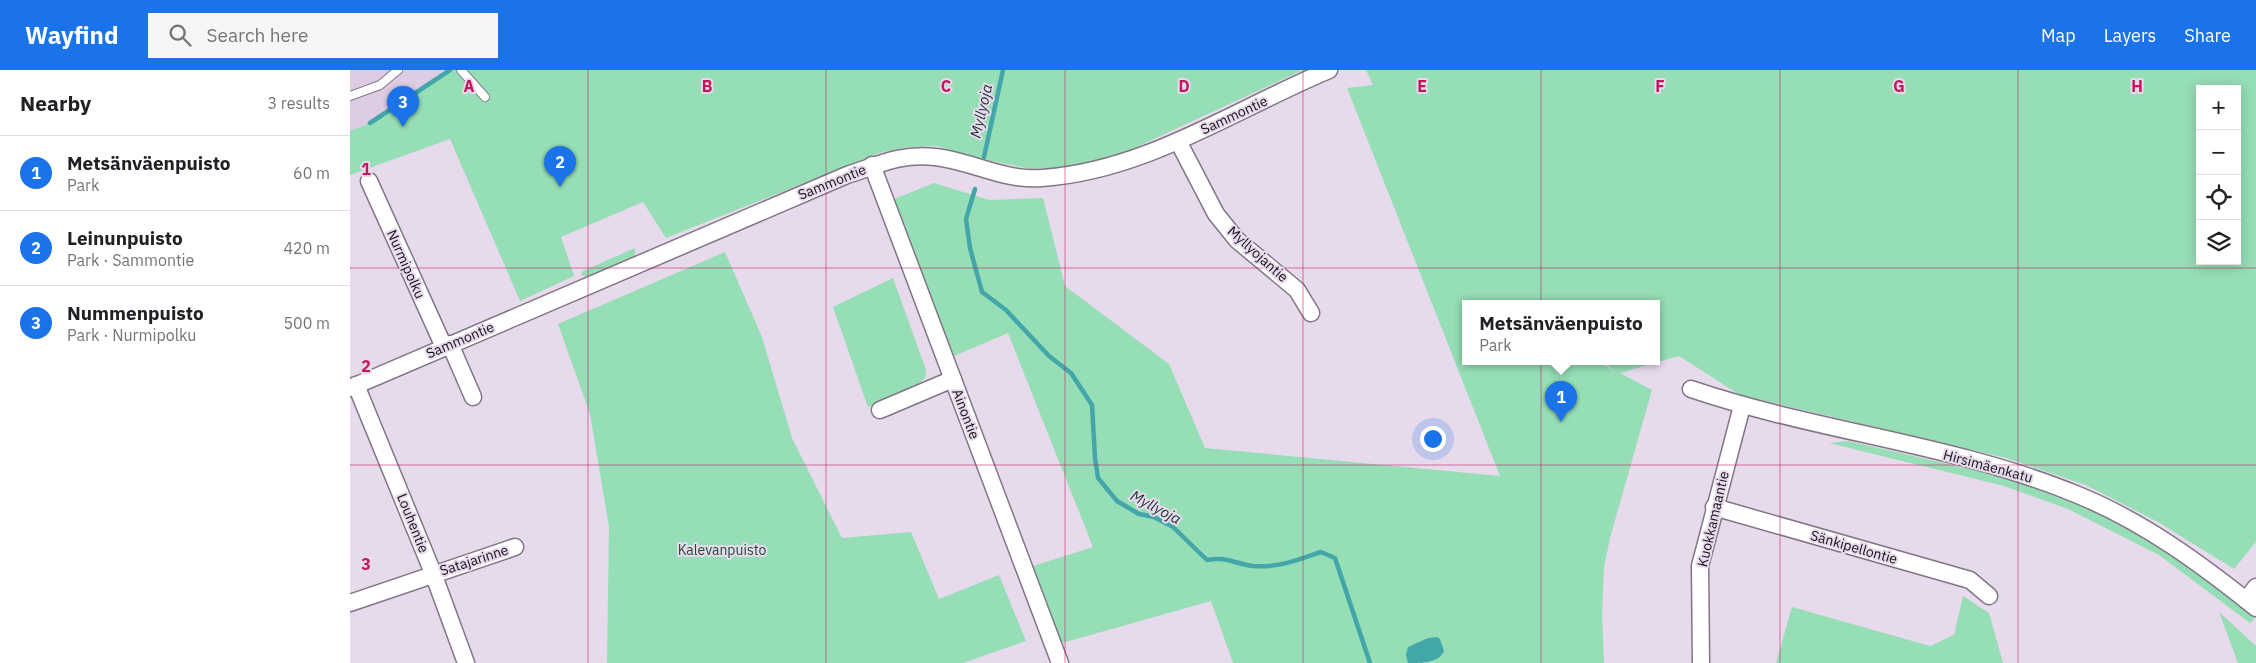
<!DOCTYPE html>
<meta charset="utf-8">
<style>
body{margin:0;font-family:"IBM Plex Sans",sans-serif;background:#f6f6f6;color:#202124}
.controls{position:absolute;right:15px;top:15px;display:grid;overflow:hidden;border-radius:0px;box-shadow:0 2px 12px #0003}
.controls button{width:45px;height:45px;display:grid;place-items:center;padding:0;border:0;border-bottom:1px solid #e0e0e0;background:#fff;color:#202124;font:25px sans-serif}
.you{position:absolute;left:1082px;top:368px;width:18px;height:18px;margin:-12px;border:4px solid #fff;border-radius:50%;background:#1a73e8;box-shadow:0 0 0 8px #1a73e833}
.badge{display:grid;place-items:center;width:32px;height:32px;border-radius:50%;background:#1a73e8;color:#fff;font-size:16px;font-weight:700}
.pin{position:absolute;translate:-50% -41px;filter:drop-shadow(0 1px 2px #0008)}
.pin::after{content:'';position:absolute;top:26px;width:18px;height:15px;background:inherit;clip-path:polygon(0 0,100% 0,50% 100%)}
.popup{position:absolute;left:1112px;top:230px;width:198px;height:65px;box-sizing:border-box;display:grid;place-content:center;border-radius:0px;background:#fff;filter:drop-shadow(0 1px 4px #0005);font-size:16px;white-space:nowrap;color:#757577}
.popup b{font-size:19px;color:#202124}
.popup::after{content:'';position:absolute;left:50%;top:100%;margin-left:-10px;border:10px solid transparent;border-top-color:#fff}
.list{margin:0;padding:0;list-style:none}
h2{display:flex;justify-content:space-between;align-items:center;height:65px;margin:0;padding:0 20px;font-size:21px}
h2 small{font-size:16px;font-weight:400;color:#757577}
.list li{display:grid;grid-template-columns:32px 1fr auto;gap:15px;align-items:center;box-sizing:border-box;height:75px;padding:0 20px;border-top:1px solid #e0e0e0}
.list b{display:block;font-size:19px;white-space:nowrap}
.list p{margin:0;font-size:16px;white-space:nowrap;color:#757577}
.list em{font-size:16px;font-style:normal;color:#757577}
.icon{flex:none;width:28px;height:28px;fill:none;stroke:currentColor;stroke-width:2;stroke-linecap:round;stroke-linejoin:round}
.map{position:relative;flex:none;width:1906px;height:593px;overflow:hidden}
header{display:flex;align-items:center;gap:30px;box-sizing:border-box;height:70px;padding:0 25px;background:#1a73e8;color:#fff}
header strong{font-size:24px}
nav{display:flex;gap:28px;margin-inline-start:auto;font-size:18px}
.search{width:350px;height:45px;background:#f6f6f6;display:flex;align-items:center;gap:12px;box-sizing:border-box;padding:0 18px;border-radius:0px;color:#757577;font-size:19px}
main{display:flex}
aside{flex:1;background:#fff}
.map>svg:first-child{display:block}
.built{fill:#ddcce4}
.green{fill:#95deb6;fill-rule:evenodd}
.water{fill:#43a7a9}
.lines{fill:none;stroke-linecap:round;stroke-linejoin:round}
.stream{stroke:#43a7a9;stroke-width:4.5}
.lane-casing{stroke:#817686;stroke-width:10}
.street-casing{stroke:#817686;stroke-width:19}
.lane{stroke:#fff;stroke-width:8}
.street{stroke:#fff;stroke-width:16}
.grid{fill:none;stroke:#c2185b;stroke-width:1;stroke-opacity:0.55}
.labels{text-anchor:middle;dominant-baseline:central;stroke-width:4;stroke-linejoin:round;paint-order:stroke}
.street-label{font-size:14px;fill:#161218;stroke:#e7daec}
.park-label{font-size:14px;fill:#214935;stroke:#e7daec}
.water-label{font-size:15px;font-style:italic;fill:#193031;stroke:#e7daec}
.grid-label{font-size:16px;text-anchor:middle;font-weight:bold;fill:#c2185b;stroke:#e7daec;stroke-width:4;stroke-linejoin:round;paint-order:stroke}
</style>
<header>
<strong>Wayfind</strong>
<div class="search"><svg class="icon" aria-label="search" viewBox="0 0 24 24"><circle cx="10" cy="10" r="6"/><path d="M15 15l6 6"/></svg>Search here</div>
<nav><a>Map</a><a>Layers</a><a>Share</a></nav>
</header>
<main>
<aside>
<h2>Nearby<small>3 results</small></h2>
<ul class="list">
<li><span class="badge">1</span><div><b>Metsänväenpuisto</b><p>Park</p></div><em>60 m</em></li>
<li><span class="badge">2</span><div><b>Leinunpuisto</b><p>Park · Sammontie</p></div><em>420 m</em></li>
<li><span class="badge">3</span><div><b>Nummenpuisto</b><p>Park · Nurmipolku</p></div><em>500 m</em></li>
</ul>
</aside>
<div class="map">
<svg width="1906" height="593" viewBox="0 0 1906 593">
<rect width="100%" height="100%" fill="#e7daec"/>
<path class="built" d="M 0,0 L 100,0 L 20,53 L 0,61 Z"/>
<g class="green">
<path d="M 100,0 L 953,0 L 778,81 L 731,95 L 681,99 L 617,86 L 588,76 L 558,77 L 532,82 L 316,168 L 293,132 L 211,167 L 224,206 L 170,231 L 100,69 L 0,105 L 0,61 L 20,53 Z"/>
<path d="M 1016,0 L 1906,0 L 1906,472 L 1884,499 L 1808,452 L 1736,415 L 1656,388 L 1390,325 L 1329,286 L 1270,303 L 1302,320 L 1260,468 L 1254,497 L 1252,545 L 1254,593 L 883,593 L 861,531 L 712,573 L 680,497 L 743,477 L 658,263 L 604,286 L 542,130 L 584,113 L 639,130 L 693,128 L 715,216 L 819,294 L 855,378 L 1150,406 L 997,18 L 1023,15 ZM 1850,19 L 1887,19 L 1887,191 L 1850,191 ZM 1116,233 L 1306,233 L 1306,291 L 1252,291 L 1265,302 L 1248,291 L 1116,291 Z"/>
<path d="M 285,178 L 285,186 L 237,207 L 231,205 L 233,201 Z"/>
<path d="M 375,182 L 412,267 L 442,368 L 492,468 L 561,462 L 589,529 L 649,505 L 676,571 L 613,593 L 257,593 L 259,457 L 240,344 L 208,254 Z"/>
<path d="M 543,208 L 576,300 L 575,308 L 565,317 L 518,337 L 483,237 Z"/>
<path d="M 1498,371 L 1667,410 L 1718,429 L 1799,469 L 1833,492 L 1905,548 L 1900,553 L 1809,485 L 1718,439 L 1654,416 L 1479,373 Z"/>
<path d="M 1613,526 L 1639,543 L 1653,593 L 1426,593 L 1442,537 L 1580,576 L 1604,565 Z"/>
<path d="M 1869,542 L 1906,576 L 1906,593 L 1888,593 Z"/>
</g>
<path class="water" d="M 1087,567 L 1090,569 L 1094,581 C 1089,593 1072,593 1058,593 L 1056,585 L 1058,577 L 1078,568 Z"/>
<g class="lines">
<g class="stream">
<path d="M 20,53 L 100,0"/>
<path d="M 634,87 L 653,0"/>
<path d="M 625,119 L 616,149 L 620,178 L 632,222 L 656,240 L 699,286 L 721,303 L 742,335 L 745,388 L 748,408 L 767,431 L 789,444 L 804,447 L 823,457 L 857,490 C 877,486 885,494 903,496 C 928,498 948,490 971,482 L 985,488 L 1020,593"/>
</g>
<defs>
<g id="lane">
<path d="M 111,0 L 135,27"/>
<path d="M 0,26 L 30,15 L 48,0"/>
</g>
<g id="street">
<path d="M 828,71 L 866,144 L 887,170 L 947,220 L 961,243"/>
<path d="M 522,95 L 710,593"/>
<path d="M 19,111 L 94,277"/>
<path d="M 100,274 L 123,327"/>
<path d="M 6,315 L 83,503 L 116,593"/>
<path d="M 0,318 L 497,105 C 528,95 550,83 585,87 C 622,91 653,111 692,108 C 796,101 885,39 979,0"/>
<path d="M 1341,319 C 1468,362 1605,374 1728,425 C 1794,452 1851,494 1906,538"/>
<path d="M 530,340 L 603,309"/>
<path d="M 1364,437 L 1620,510 L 1639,526"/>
<path d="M 1896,530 L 1906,517"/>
<path d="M 0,533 L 165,477"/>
<path d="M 1351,593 L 1350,496 L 1392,336"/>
</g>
</defs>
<use href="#lane" class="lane-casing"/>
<use href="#street" class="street-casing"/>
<use href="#lane" class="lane"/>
<use href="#street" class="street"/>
</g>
<path class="grid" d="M 238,0 L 238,593M 476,0 L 476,593M 715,0 L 715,593M 953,0 L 953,593M 1191,0 L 1191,593M 1430,0 L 1430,593M 1668,0 L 1668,593M 0,198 L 1906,198M 0,395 L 1906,395"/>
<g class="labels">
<g class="street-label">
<text transform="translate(884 45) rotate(-25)">Sammontie</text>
<text transform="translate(482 112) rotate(-22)">Sammontie</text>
<text transform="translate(908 184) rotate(42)">Myllyojantie</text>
<text transform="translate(56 194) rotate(66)">Nurmipolku</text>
<text transform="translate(110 270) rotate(-23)">Sammontie</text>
<text transform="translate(616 344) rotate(69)">Ainontie</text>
<text transform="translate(1638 396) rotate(15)">Hirsimäenkatu</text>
<text transform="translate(1363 449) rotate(-77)">Kuokkamaantie</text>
<text transform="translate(63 453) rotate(68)">Louhentie</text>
<text transform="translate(1504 477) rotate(16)">Sänkipellontie</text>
<text transform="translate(124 490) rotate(-18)">Satajarinne</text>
</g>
<g class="park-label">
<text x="372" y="480">Kalevanpuisto</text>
</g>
<g class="water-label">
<text transform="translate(631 41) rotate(-77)">Myllyoja</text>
<text transform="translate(806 437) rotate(28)">Myllyoja</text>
</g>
</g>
<g class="grid-label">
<text x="119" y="22">A</text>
<text x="357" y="22">B</text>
<text x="596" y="22">C</text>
<text x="834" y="22">D</text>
<text x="1072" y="22">E</text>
<text x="1310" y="22">F</text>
<text x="1549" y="22">G</text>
<text x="1787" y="22">H</text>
<text x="16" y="105">1</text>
<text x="16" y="302">2</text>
<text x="16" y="500">3</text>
</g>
</svg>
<div class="controls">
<button>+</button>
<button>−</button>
<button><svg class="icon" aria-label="locate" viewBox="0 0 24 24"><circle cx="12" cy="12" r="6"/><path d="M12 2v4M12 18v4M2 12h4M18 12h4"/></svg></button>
<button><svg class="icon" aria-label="layers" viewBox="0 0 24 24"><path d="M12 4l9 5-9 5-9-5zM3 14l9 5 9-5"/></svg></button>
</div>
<div class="you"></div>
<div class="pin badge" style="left:1211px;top:352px">1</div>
<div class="popup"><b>Metsänväenpuisto</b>Park</div>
<div class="pin badge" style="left:210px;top:117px">2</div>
<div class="pin badge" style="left:53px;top:57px">3</div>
</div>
</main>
